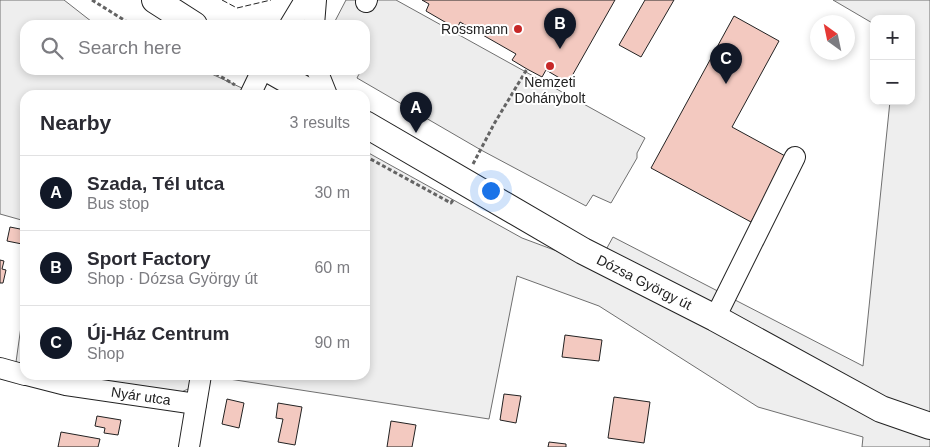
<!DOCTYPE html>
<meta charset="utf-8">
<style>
body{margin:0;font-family:Helvetica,sans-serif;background:#f7f7f7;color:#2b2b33}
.controls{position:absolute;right:15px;top:15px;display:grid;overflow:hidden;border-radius:10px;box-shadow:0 2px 8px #0003}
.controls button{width:45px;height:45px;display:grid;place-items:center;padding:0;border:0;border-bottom:1px solid #e1e1e2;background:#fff;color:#2b2b33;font:25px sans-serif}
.compass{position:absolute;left:810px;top:15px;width:45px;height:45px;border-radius:50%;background:#fff;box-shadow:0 2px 8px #0003;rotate:327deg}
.you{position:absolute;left:490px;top:190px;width:18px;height:18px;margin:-12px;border:4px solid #fff;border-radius:50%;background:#1a73e8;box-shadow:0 0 0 8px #1a73e833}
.badge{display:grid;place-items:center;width:32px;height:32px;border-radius:50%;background:#111827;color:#fff;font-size:16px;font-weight:700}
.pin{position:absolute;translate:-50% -41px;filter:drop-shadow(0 1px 2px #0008)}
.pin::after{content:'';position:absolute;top:26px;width:18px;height:15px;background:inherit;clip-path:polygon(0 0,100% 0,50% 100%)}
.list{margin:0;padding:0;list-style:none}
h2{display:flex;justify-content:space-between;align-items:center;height:65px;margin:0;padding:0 20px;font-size:21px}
h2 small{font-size:16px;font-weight:400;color:#7c7c81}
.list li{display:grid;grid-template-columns:32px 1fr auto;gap:15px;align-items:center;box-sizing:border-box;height:75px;padding:0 20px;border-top:1px solid #e1e1e2}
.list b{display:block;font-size:19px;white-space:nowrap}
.list p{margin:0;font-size:16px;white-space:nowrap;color:#7c7c81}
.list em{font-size:16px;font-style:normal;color:#7c7c81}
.icon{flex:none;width:28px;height:28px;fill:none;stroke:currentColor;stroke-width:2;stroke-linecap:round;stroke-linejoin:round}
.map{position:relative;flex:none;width:930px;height:447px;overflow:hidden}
.search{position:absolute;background:#fff;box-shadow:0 2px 8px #0003;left:20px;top:20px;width:350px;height:55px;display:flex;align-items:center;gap:12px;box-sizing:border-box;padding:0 18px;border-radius:15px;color:#7c7c81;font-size:19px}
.panel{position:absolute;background:#fff;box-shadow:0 2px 8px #0003;left:20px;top:90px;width:350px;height:290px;border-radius:15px}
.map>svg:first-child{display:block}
.green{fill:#eee;stroke:#6f6f6f}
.parking{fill:#ededed;stroke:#6f6f6f}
.building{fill:#f3c9c0;stroke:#222}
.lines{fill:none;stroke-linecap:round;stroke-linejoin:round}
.minor-casing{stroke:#222;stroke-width:22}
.major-casing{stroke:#222;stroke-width:28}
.path{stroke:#646464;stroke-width:3;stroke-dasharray:4 2.5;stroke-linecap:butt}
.minor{stroke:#fff;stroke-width:20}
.major{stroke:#fff;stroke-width:26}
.fence{stroke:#222;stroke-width:1;stroke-dasharray:6 2.5;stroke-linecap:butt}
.poi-dot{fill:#c62828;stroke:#fff;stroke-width:2}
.labels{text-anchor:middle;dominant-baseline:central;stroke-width:4;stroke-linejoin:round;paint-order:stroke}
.poi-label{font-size:14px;fill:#222;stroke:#fff;text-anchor:end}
.street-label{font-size:14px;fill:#222;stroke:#fff}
</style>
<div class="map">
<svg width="930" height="447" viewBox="0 0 930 447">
<rect width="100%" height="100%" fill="#fff"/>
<g class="green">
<path d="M 0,0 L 64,0 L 96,25 L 25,25 L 25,70 L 203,70 L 257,95 L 25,95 L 25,221 L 0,214 Z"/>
<path d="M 833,0 L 930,0 L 930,447 L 862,447 L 863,437 L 758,407 L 599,306 L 517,276 L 489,419 L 216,377 L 172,396 L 76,375 L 365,375 L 365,151 L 522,238 L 597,266 L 613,237 L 863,366 L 890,101 L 911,101 L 911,19 L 874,19 L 874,24 Z"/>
<path d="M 25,298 L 25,364 L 16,362 Z"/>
</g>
<path class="parking" d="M 346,0 L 396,0 L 645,138 L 637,153 L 637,158 L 611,203 L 593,195 L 586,206 L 481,150 L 357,78 L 361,70 L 365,70 L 365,25 L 334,23 Z"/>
<g class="building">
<path d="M 422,0 L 615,0 L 568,83 L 546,70 L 542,77 L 527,69 L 512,60 L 516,54 L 460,22 L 457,29 L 426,11 L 429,4 Z"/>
<path d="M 645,0 L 674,0 L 641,57 L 619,45 Z"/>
<path d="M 734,16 L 779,41 L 732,127 L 787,157 L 751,222 L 651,168 Z"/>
<path d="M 10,227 L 25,230 L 22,244 L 7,241 Z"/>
<path d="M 0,260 L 4,261 L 2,269 L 6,270 L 3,283 L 0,283 Z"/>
<path d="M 565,335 L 602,340 L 599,361 L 562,357 Z"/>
<path d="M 504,394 L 521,396 L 516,423 L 500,420 Z"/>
<path d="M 614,397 L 650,402 L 644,443 L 608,438 Z"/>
<path d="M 227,399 L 244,403 L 239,428 L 222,424 Z"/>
<path d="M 278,403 L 302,407 L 295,445 L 278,442 L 283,419 L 276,418 Z"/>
<path d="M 97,416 L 121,420 L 118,435 L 104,433 L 105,428 L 95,426 Z"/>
<path d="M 391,421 L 416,425 L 412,447 L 387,447 Z"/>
<path d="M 61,432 L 100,439 L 98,447 L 58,447 Z"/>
<path d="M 549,442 L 566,444 L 566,447 L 548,447 Z"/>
</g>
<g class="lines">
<defs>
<g id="minor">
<path d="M 366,2 L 367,0"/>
<path d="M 290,25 L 305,0"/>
<path d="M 314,25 L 316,0"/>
<path d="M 317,70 L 327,95"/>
<path d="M 250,95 L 262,70"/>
<path d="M 715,318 L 795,157"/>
<path d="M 0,368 L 25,375"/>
<path id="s1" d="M 27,375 L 66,385 L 196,404"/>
<path d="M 189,447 L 201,375"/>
</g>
<g id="major">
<path d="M 155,0 L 194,25"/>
<path d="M 270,70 L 314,95"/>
<path id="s2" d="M 365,124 L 583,251 L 715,318 L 881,409 L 930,426"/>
</g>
</defs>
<use href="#minor" class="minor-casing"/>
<use href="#major" class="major-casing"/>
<g class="path">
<path d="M 92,0 L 132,25"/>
<path d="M 210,70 L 235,85"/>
<path d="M 365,156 L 451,203 L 453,200"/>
<path d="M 473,164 L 494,124 L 527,69"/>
</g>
<use href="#minor" class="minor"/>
<use href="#major" class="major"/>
<path class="fence" d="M 222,0 L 237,8 L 271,0"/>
</g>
<g class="poi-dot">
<circle cx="518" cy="29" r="5"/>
<circle cx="550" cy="66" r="5"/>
</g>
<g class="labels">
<g class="poi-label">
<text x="508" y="29">Rossmann</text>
<text x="550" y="82" text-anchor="middle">Nemzeti<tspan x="550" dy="16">Dohánybolt</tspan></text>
</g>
<g class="street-label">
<text stroke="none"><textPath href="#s2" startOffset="321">Dózsa György út</textPath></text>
<text stroke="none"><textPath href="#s1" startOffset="116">Nyár utca</textPath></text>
</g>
</g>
</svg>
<div class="controls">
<button>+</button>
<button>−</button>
</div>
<svg class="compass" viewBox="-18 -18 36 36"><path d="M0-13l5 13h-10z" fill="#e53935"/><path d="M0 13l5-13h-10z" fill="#7c7c81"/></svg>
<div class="you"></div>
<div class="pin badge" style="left:416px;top:133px">A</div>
<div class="pin badge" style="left:560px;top:49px">B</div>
<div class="pin badge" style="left:726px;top:84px">C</div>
<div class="search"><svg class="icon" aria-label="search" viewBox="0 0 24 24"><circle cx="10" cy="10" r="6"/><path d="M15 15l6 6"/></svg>Search here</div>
<section class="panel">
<h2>Nearby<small>3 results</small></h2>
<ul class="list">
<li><span class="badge">A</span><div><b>Szada, Tél utca</b><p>Bus stop</p></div><em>30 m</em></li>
<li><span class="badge">B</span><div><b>Sport Factory</b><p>Shop · Dózsa György út</p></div><em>60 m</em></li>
<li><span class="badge">C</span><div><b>Új-Ház Centrum</b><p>Shop</p></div><em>90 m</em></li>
</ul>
</section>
</div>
